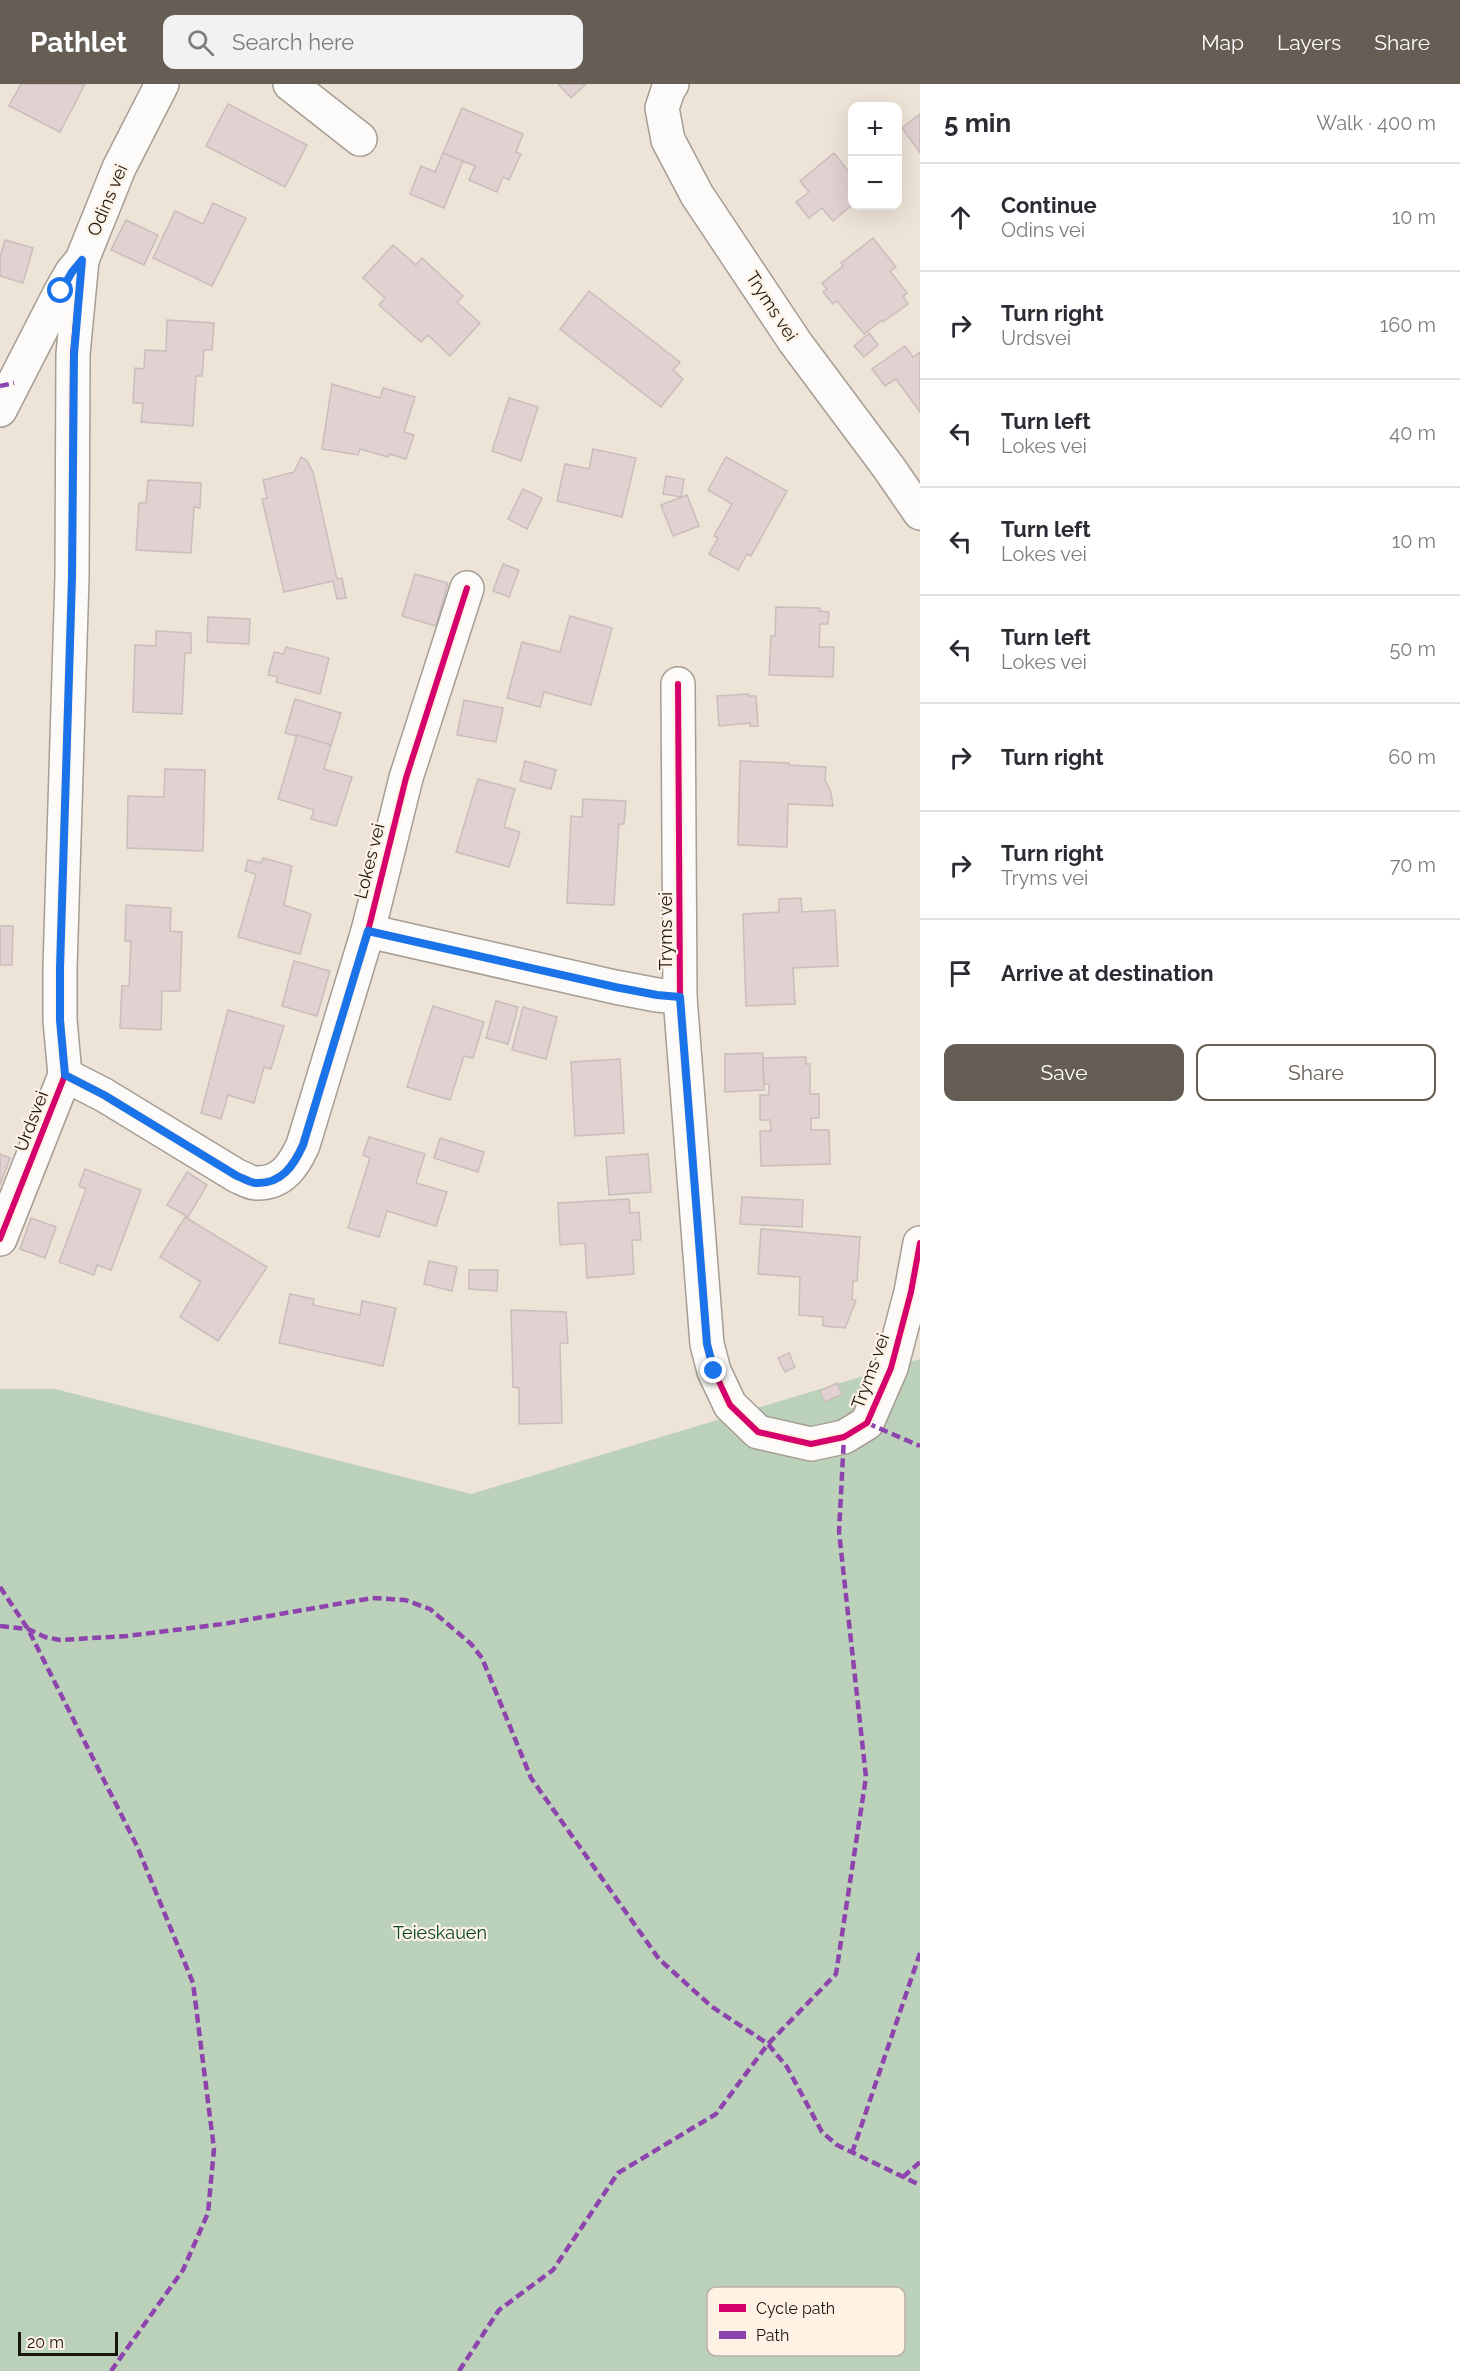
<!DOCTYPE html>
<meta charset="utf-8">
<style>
body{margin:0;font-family:Raleway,sans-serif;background:#f2f2f3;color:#2b2b33}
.controls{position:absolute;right:18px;top:18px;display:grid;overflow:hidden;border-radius:12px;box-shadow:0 6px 24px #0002}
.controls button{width:54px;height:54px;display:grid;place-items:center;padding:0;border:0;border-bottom:2px solid #e1e1e2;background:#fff;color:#2b2b33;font:30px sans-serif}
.scale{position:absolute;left:18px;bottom:15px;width:100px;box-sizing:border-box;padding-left:6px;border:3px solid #1c150e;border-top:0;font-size:16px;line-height:21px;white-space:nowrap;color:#1c150e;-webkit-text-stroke:4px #fef2e5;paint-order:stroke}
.stop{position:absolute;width:18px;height:18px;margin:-14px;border:4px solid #1a73e8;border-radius:50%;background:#fff}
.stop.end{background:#1a73e8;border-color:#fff;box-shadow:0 2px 6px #0008}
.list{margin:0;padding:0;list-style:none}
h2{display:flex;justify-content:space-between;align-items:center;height:78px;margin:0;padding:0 24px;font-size:26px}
h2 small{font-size:20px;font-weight:400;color:#7c7c81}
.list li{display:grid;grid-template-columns:39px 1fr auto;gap:18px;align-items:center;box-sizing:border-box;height:108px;padding:0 24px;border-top:2px solid #e1e1e2}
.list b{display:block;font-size:22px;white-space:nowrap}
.list p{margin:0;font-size:20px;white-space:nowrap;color:#7c7c81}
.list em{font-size:20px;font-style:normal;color:#7c7c81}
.actions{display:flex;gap:12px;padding:18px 24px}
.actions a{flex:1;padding:14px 0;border:2px solid #665d54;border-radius:12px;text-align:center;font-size:21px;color:#665d54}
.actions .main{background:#665d54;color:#fff}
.icon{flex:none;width:33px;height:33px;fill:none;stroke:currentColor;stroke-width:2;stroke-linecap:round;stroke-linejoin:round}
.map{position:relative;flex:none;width:920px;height:2287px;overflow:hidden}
header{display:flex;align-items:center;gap:36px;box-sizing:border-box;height:84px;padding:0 30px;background:#665d54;color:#fff}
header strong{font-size:28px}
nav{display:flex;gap:33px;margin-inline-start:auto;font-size:21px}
.search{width:420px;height:54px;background:#f2f2f3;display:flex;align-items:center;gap:15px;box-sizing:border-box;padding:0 21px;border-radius:12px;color:#7c7c81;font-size:22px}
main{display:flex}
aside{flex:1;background:#fff}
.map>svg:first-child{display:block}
.green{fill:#bcd1ba}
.building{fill:#e1d1d1;stroke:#c8bebb;stroke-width:1.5}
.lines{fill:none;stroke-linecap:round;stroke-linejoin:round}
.minor-casing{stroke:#a59d94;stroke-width:36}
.minor{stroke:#fcfbf9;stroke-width:33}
.quiet{stroke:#8e44ad;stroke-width:4.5;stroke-dasharray:9 4.5;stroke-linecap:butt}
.cycleway-casing{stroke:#fef2e5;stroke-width:10}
.cycleway{stroke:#d6006c;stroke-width:6}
.route{stroke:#1a73e8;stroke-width:8}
.labels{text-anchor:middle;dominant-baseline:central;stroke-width:4.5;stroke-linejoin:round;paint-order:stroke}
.street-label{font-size:18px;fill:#1c150e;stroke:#fef2e5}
.park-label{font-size:18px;fill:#034726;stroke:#fef2e5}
.key{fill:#fef2e5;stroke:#bab0a4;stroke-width:1.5}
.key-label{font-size:16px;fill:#1c150e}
</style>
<header>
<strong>Pathlet</strong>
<div class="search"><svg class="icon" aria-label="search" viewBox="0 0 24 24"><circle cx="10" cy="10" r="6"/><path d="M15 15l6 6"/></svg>Search here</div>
<nav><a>Map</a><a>Layers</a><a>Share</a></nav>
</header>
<main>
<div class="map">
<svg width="920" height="2287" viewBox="0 0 920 2287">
<rect width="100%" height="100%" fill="#eee3d7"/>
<path class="green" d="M 920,1275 L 920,2287 L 0,2287 L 0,1305 L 55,1305 L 471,1410 Z"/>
<g class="building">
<path d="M 21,0 L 85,0 L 60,48 L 9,22 Z"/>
<path d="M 558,0 L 586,0 L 571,14 Z"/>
<path d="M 228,20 L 307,61 L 285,103 L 206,62 Z"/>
<path d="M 462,24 L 523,50 L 516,68 L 521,70 L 509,96 L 503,93 L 497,108 L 469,96 L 475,82 L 443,69 Z"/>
<path d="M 920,30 L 920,69 L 902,44 Z"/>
<path d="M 443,69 L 463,77 L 444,124 L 410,110 L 421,82 L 435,88 Z"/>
<path d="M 834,69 L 852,92 L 852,121 L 833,137 L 822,124 L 809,134 L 796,118 L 809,108 L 800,97 Z"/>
<path d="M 213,119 L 246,134 L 212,202 L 153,174 L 175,127 L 203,140 Z"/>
<path d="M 126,136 L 158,151 L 144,181 L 111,166 Z"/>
<path d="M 873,154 L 896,183 L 890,187 L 907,209 L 903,212 L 908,220 L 883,238 L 882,236 L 864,250 L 837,217 L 833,220 L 823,208 L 827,205 L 822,199 L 843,182 L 841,179 Z"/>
<path d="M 5,156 L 33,164 L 23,199 L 0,192 L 0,173 Z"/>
<path d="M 393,161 L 416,181 L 422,174 L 463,212 L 457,218 L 480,239 L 450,272 L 428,251 L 421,258 L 379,221 L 385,214 L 363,194 Z"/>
<path d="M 589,207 L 680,278 L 673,286 L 683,295 L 661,323 L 560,245 Z"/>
<path d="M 167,236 L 214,239 L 212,266 L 204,266 L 202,292 L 196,292 L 193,342 L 141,338 L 143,319 L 133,319 L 135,284 L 144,285 L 145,266 L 166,267 Z"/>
<path d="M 869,249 L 878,261 L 864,273 L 854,262 Z"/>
<path d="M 905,262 L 913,273 L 920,268 L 920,328 L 896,295 L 885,302 L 872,285 Z"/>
<path d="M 332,300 L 380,314 L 383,304 L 415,313 L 404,348 L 414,351 L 406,375 L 389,370 L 388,373 L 360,365 L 358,371 L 322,365 Z"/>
<path d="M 509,314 L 538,323 L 521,377 L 492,367 Z"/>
<path d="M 593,365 L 636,374 L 622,433 L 557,417 L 565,380 L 589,385 Z"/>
<path d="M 301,373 L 307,377 L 313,388 L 337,495 L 342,494 L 346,514 L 337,515 L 333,497 L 284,508 L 262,415 L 267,414 L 263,396 L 294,388 Z"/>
<path d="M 726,373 L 787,407 L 751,472 L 747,470 L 738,486 L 709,470 L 718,454 L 714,452 L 732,420 L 708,406 Z"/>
<path d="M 666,392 L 684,395 L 681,413 L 663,410 Z"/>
<path d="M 148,396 L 201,399 L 200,424 L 194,423 L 191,469 L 136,466 L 139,419 L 146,419 Z"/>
<path d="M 523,405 L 542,414 L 527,445 L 508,435 Z"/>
<path d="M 687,411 L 699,442 L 673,452 L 661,421 Z"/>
<path d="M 503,480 L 519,486 L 509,513 L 493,507 Z"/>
<path d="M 415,490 L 448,499 L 436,542 L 402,532 Z"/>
<path d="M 776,523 L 820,524 L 820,527 L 829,528 L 828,540 L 820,540 L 819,563 L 834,563 L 833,593 L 769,591 L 771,552 L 775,552 Z"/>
<path d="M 570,532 L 612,544 L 591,621 L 544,608 L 540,623 L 507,614 L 522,558 L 560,568 Z"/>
<path d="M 208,533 L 250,535 L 249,560 L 207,558 Z"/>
<path d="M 156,547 L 191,549 L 191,569 L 185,569 L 182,630 L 133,628 L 135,561 L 156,562 Z"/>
<path d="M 286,563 L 329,574 L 320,610 L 276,598 L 278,593 L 268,591 L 274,568 L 284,570 Z"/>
<path d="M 748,610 L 748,612 L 756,612 L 758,642 L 750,642 L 750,639 L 719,642 L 717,612 Z"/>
<path d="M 295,615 L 341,629 L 331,661 L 285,649 Z"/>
<path d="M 464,616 L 503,624 L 496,658 L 457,651 Z"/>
<path d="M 297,651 L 331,661 L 324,685 L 352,693 L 336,742 L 311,735 L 314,726 L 278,715 Z"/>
<path d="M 525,677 L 556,686 L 551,705 L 520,697 Z"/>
<path d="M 740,677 L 789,679 L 789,681 L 826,683 L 825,696 L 831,708 L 833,722 L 788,720 L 787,763 L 738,761 Z"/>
<path d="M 165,685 L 205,686 L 203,767 L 127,764 L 128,712 L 164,713 Z"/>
<path d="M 478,695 L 515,705 L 504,743 L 520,748 L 509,783 L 456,768 Z"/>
<path d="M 583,715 L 626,717 L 624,740 L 619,740 L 614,821 L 567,819 L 571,732 L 582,733 Z"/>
<path d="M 263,774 L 292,782 L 284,821 L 311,830 L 300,870 L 238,853 L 256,790 L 245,787 L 248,776 L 261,779 Z"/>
<path d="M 801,814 L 802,828 L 835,826 L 838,882 L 793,884 L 795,920 L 746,922 L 743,830 L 779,828 L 779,815 Z"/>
<path d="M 126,821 L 171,824 L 170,847 L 182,848 L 180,907 L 162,907 L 161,946 L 120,944 L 122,902 L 129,902 L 131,857 L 125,857 Z"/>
<path d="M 0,842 L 13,842 L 12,881 L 0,881 Z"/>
<path d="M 294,877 L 330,887 L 317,932 L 282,922 Z"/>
<path d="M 496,917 L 518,923 L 508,960 L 486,954 Z"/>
<path d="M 433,922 L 484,938 L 473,974 L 464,972 L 450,1016 L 407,1003 Z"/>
<path d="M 523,923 L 557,933 L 546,975 L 512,966 Z"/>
<path d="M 228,926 L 284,942 L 271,985 L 264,983 L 254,1019 L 228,1011 L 221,1035 L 201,1029 Z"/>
<path d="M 763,969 L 764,1006 L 725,1008 L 725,970 Z"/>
<path d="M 806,973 L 806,980 L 810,980 L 810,1010 L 819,1010 L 819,1034 L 811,1034 L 811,1046 L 829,1046 L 830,1080 L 761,1082 L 760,1047 L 771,1047 L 770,1036 L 760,1036 L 760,1011 L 769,1011 L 769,1000 L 764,1000 L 763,974 Z"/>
<path d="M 620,975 L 624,1049 L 575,1052 L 571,978 Z"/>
<path d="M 369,1053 L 425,1070 L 416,1099 L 447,1108 L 436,1142 L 387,1127 L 379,1153 L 348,1144 L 370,1074 L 363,1071 Z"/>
<path d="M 440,1054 L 484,1068 L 478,1088 L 434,1074 Z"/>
<path d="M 0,1070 L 10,1074 L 0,1101 Z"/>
<path d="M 648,1070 L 651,1108 L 609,1111 L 606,1073 Z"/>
<path d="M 85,1085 L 141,1106 L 111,1186 L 97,1181 L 94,1191 L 59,1178 L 86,1105 L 79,1102 Z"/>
<path d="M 187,1088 L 207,1101 L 188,1133 L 167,1121 Z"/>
<path d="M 742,1113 L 803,1116 L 802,1143 L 740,1140 Z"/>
<path d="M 629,1115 L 630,1129 L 639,1128 L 641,1156 L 632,1156 L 634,1190 L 587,1194 L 585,1159 L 560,1161 L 558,1119 Z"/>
<path d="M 185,1133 L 267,1183 L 218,1257 L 180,1233 L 201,1198 L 160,1173 Z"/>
<path d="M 31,1134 L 56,1143 L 45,1174 L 20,1165 Z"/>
<path d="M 761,1145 L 860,1153 L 857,1197 L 853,1197 L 852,1215 L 856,1217 L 845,1244 L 823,1242 L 823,1233 L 799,1231 L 800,1193 L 758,1190 Z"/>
<path d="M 429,1177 L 457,1183 L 452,1207 L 424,1200 Z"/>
<path d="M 469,1186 L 498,1186 L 497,1207 L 469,1205 Z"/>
<path d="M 290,1210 L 314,1215 L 313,1221 L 360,1231 L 362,1217 L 396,1224 L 383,1282 L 279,1259 Z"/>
<path d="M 511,1226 L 566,1228 L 568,1259 L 560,1259 L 562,1339 L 519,1340 L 519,1304 L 513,1303 Z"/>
<path d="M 789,1269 L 795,1283 L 785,1288 L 778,1274 Z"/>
<path d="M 837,1299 L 842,1310 L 825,1318 L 820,1307 Z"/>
</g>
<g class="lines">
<defs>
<g id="minor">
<path d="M 290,0 L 360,55"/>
<path d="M 672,0 L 668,6 L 662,24 L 668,56 L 697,111 L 795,258 L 889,384 L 920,429"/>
<path d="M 0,326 L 61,207 L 72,188 L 82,176 L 119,84 L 162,0"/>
<path d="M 678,600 L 680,913 L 707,1260 L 714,1287 L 730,1321 L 758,1348 L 811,1360 L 844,1353 L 867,1339 L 891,1284 L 911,1208 L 920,1159"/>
<path d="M 368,847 L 615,903 L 657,911 L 680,913"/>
<path d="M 65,991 L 104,1011 L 237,1092 C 243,1094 250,1099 256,1099 C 282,1100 294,1081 303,1061 L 368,847 L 406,694 L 467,504"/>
<path d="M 0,1155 L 65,991 L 60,936 L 60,884 L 72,493 L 73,270 L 82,176"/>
</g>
</defs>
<use href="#minor" class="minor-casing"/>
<use href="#minor" class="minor"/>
<g class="quiet">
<path d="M 0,302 L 14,299"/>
<path d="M 867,1339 L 920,1362"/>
<path d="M 0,1503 L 28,1545 L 137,1762 L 193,1899 L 214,2065 L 208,2129 L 183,2186 L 111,2287"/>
<path d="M 0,1542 L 28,1545 L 45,1553 L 60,1556 L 127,1552 L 223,1540 L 372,1514 L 405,1516 L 430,1525 L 471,1560 L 482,1574 L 531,1694 L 659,1875 L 711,1922 L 768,1960 L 787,1983 L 822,2048 L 837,2061 L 920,2101"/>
<path d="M 852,2069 L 920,1869"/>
<path d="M 903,2093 L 920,2078"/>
<path d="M 459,2287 L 499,2226 L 553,2186 L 618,2089 L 716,2030 L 768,1960 L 836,1890 L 866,1693 L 839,1448 L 844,1353"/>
</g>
<defs>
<g id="cycleway">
<path d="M 678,600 L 680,913 L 707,1260 L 714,1287 L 730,1321 L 758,1348 L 811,1360 L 844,1353 L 867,1339 L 891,1284 L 911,1208 L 920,1159"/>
<path d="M 65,991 L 104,1011 L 237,1092 C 243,1094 250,1099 256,1099 C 282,1100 294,1081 303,1061 L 368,847 L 406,694 L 467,504"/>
<path d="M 0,1155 L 65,991 L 60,936 L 60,884 L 72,493 L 73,270 L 82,176"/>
</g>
</defs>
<use href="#cycleway" class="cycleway-casing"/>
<use href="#cycleway" class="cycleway"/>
</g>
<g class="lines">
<path class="route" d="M 61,207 L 72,188 L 82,176 L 74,270 L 72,493 L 60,884 L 60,936 L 65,991 L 104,1011 L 237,1092 C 243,1094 250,1099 256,1099 C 282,1100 294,1081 303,1061 L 368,847 L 615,903 L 657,911 L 680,913 L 707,1260 L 714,1287"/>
</g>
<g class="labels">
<g class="street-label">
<text transform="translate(107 116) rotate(-67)">Odins vei</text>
<text transform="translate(772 222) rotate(57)">Tryms vei</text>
<text transform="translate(369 777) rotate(-76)">Lokes vei</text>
<text transform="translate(665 847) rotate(-90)">Tryms vei</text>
<text transform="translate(31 1037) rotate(-69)">Urdsvei</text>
<text transform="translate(870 1287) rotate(-70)">Tryms vei</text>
</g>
<g class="park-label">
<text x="440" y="1848">Teieskauen</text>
</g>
</g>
<rect x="707" y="2203" width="198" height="69" rx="9" class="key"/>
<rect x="719" y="2220" width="27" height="8" fill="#d6006c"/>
<rect x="719" y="2247" width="27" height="8" fill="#8e44ad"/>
<g class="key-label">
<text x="756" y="2230">Cycle path</text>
<text x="756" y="2257">Path</text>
</g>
</svg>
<div class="controls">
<button>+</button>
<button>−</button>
</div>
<div class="scale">20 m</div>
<div class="stop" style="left:61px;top:207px"></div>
<div class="stop end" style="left:714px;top:1287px"></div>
</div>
<aside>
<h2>5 min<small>Walk · 400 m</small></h2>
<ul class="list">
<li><svg class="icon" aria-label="ahead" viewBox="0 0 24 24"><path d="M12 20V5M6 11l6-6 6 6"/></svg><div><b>Continue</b><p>Odins vei</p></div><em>10 m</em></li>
<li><svg class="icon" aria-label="right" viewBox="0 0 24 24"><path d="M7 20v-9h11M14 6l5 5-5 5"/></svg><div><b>Turn right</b><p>Urdsvei</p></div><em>160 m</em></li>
<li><svg class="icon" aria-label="left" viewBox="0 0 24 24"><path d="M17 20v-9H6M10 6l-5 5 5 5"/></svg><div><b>Turn left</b><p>Lokes vei</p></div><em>40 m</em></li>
<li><svg class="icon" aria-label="left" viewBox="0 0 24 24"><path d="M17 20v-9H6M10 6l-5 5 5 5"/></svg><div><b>Turn left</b><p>Lokes vei</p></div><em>10 m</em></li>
<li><svg class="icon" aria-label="left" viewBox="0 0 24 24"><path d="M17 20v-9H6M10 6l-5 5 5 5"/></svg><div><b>Turn left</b><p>Lokes vei</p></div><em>50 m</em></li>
<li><svg class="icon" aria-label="right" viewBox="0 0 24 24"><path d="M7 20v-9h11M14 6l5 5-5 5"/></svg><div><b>Turn right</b></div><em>60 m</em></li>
<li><svg class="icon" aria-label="right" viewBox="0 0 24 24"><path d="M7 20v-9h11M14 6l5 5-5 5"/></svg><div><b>Turn right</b><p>Tryms vei</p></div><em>70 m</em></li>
<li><svg class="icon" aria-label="arrive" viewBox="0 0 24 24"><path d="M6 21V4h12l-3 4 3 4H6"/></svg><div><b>Arrive at destination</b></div></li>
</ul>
<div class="actions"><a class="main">Save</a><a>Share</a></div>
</aside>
</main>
